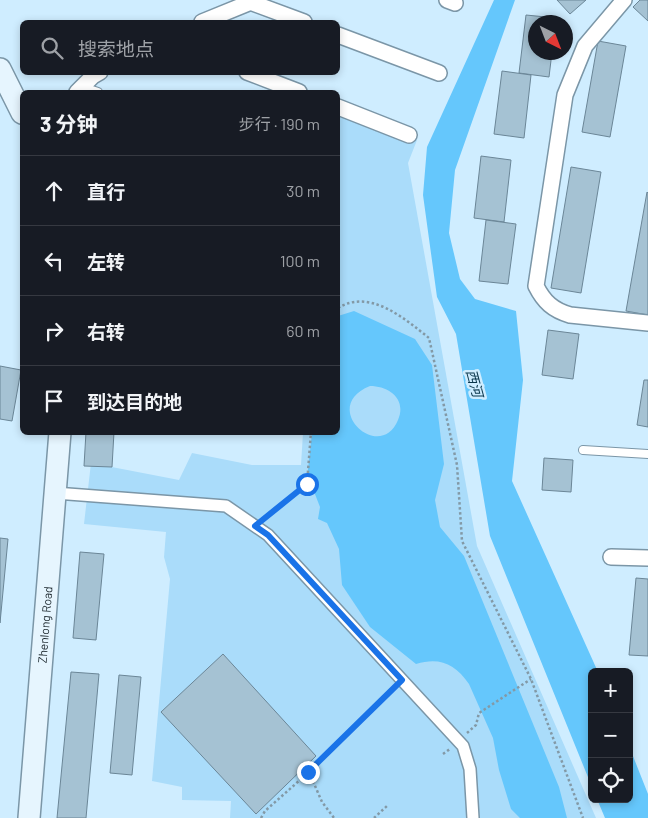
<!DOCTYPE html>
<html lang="zh">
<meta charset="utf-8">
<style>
body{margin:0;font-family:Barlow,"Noto Sans SC",sans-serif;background:#20242c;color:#f1f3f6}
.controls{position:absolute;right:15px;bottom:15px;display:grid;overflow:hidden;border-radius:8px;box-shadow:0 2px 8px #0003}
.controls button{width:45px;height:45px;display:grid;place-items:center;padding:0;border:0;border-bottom:1px solid #363941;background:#171b24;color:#f1f3f6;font:25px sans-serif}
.compass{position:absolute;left:528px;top:15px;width:45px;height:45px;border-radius:50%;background:#171b24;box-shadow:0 2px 8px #0003;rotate:138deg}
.stop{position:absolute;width:15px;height:15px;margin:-11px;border:4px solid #1a73e8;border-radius:50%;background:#fff}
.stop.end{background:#1a73e8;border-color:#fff;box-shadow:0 1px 5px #0008}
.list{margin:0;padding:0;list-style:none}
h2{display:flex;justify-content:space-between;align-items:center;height:65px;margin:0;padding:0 20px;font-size:21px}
h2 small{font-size:16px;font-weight:400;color:#9ea1a6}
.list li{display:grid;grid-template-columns:32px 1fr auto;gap:15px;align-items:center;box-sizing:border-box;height:70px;padding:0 20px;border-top:1px solid #363941}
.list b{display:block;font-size:19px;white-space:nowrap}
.list em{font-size:16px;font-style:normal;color:#9ea1a6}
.icon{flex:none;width:28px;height:28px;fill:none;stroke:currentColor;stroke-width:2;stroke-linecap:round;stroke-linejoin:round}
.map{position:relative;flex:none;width:648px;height:818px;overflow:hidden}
.search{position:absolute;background:#171b24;box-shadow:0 2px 8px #0003;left:20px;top:20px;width:320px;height:55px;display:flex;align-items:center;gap:12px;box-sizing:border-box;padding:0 18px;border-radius:8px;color:#9ea1a6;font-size:19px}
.panel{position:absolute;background:#171b24;box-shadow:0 2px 8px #0003;left:20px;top:90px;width:320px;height:345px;border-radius:8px}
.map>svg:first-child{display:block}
.green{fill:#aadcfa}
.water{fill:#65c7fc;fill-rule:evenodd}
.building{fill:#a5c2d3;stroke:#6b8697}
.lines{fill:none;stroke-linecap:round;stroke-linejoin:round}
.service-casing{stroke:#7b96a7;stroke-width:10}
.pedestrian-casing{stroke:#7b96a7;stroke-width:14}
.minor-casing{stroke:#7b96a7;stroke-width:18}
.secondary-casing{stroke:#7b96a7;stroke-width:24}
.path{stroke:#8399a6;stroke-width:2.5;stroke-dasharray:2.5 2.5;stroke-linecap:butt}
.service{stroke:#fff;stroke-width:8}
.pedestrian{stroke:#fff;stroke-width:11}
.minor{stroke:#fff;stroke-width:15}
.secondary{stroke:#e6f5fe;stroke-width:21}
.route{stroke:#1a73e8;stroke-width:6}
.labels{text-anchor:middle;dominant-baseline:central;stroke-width:5;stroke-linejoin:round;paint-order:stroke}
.street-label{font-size:12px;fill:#19242a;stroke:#cfedff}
.water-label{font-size:14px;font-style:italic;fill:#08344a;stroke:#cfedff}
</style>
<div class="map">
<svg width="648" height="818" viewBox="0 0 648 818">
<rect width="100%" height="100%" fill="#cfedff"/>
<path class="green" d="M 338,109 L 417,140 L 408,163 L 477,546 L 596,818 L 230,818 L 231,801 L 182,800 L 182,787 L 152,781 L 170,579 L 164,557 L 166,532 L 84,524 L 91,463 L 179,480 L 192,453 L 252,465 L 301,465 L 303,433 L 338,432 Z"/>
<g class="water">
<path d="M 494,0 L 515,0 L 455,170 L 449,233 L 460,279 L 475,299 L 516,311 L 523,380 L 512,481 L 598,672 L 592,672 L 592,787 L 490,536 L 456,334 L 437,297 L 423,195 L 427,147 Z"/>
<path d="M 354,311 L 415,339 L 432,365 L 444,464 L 435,500 L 440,527 L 464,556 L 559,787 L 567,818 L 520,818 L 511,809 L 499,770 L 493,738 L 469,684 C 455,664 440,657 416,664 L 370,627 L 342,585 L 339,549 L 327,523 L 318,519 L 320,507 L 313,489 L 307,479 L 312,433 L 338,432 L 338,316 ZM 370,386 C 389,386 407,399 398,420 C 380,464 318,407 370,386 Z"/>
<path d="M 629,746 L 648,794 L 648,818 L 605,818 L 597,799 L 629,799 Z"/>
</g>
<g class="building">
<path d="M 557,0 L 586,0 L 570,14 Z"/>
<path d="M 640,0 L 648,0 L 648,21 L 633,7 Z"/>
<path d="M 526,15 L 556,18 L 555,22 L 536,22 L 536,52 L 552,52 L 549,77 L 519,73 Z"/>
<path d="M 598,41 L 626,46 L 610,137 L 582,132 Z"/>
<path d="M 502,71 L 531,75 L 524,138 L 494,134 Z"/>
<path d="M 481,156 L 511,160 L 504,222 L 474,218 Z"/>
<path d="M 571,167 L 601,172 L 581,293 L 551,288 Z"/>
<path d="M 647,192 L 648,193 L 648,315 L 626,311 Z"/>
<path d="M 486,220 L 516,224 L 508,284 L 479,281 Z"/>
<path d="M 548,330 L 579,334 L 573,379 L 542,375 Z"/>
<path d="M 0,366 L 21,370 L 12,421 L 0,419 Z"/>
<path d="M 644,380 L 648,380 L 648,427 L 637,425 Z"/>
<path d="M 86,432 L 114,432 L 112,467 L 84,466 Z"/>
<path d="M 544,458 L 573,460 L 571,492 L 542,490 Z"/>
<path d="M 0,538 L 8,539 L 0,623 Z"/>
<path d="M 80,552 L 104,554 L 96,640 L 73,638 Z"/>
<path d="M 636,578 L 648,579 L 648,656 L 629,655 Z"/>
<path d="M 223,654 L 316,756 L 256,814 L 161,712 Z"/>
<path d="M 71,672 L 99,674 L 86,818 L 57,818 Z"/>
<path d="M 119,675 L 141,677 L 132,775 L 110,773 Z"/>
</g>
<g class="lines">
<defs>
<g id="service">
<path d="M 83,87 L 98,92"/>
<path d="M 583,450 L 648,454"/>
</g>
<path id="pedestrian" d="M 55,493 L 226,506 L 268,535 L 463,746 L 470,769 L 473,818"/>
<g id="minor">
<path d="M 447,0 L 455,3"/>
<path d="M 624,0 L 585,46 L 565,95 L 536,286 C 544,302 553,310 570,315 L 648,323"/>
<path d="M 250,2 L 304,22"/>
<path d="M 202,22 L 256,0"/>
<path d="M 338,35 L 439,73"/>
<path d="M 247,72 L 299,92"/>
<path d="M 77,92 L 93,76 L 100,72"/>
<path d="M 338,107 L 409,135"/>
<path d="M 611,557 L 648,558"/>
</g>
<g id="secondary">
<path d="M 0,69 L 22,113"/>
<path id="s1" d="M 29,818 L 60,432"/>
</g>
</defs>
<use href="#service" class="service-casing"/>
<use href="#pedestrian" class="pedestrian-casing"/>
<use href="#minor" class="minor-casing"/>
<use href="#secondary" class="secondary-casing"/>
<g class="path">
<path d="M 338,308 C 370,288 405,319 429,338 L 457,465 L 462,541 L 531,679 L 583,818"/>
<path d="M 265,518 L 307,484 L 311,432"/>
<path d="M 467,733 L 476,725 L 479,713 L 531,679"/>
<path d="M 443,754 L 450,749"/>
<path d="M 309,772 L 322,802 L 334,818"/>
<path d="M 261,818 L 265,811 L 309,772 L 394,688"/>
<path d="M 374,818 L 388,805"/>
</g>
<use href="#service" class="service"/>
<use href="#pedestrian" class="pedestrian"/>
<use href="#minor" class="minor"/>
<use href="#secondary" class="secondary"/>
</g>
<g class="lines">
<path class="route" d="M 307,484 L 255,526 L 268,535 L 402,680 L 308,772"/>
</g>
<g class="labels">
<g class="street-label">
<text stroke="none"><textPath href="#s1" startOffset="194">Zhenlong Road</textPath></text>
</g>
<g class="water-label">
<text transform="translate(475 383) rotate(75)">西河</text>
</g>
</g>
</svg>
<div class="controls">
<button>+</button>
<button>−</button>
<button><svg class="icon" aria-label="locate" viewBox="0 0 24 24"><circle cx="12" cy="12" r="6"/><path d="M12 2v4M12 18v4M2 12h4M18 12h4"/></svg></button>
</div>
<svg class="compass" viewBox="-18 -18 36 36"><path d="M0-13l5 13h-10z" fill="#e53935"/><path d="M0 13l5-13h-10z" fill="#9ea1a6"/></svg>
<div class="stop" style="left:307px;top:484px"></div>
<div class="stop end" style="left:308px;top:772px"></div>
<div class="search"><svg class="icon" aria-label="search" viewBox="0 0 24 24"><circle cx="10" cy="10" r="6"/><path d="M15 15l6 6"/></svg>搜索地点</div>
<section class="panel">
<h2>3 分钟<small>步行 · 190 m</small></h2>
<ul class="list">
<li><svg class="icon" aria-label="ahead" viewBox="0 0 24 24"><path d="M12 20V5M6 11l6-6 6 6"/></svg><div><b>直行</b></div><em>30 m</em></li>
<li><svg class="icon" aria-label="left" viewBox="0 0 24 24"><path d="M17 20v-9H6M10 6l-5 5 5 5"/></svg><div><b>左转</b></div><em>100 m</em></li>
<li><svg class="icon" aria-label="right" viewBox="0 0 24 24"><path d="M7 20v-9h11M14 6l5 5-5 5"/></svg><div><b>右转</b></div><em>60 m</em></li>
<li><svg class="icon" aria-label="arrive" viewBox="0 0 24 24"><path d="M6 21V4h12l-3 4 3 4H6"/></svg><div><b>到达目的地</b></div></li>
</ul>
</section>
</div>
